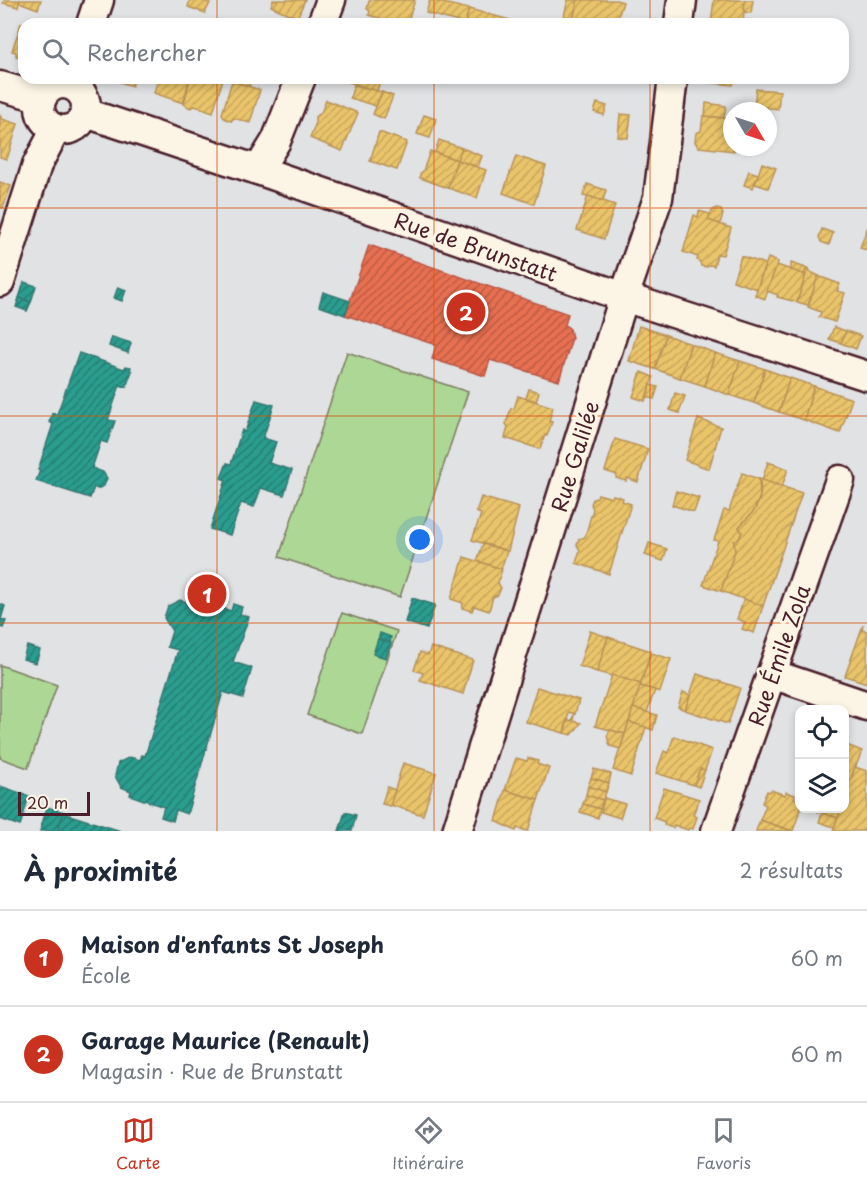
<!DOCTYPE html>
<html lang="fr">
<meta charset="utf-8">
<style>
body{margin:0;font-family:"Playpen Sans",sans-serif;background:#f6f6f7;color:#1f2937}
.controls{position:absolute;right:18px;bottom:18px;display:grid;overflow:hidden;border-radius:12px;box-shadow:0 3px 9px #0003}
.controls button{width:54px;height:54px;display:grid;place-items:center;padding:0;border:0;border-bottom:2px solid #e0e1e3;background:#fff;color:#1f2937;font:30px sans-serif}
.compass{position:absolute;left:723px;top:102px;width:54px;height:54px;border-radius:50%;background:#fff;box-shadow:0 3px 9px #0003;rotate:129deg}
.scale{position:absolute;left:18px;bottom:15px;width:72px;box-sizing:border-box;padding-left:6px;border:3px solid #4a1f2b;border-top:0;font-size:16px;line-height:21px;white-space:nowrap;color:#4a1f2b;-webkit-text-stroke:4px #fcf5e5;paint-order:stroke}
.you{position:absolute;left:420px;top:540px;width:21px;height:21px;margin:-15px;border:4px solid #fff;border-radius:50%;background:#1a73e8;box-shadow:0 0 0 9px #1a73e833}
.badge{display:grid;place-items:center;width:39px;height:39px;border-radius:50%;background:#c8321e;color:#fff;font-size:20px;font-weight:700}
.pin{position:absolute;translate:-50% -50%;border:3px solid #fff;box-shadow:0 2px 6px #0006}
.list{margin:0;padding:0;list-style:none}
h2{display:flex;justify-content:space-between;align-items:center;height:78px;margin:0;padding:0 24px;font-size:26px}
h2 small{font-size:20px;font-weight:400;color:#747a83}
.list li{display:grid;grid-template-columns:39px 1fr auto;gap:18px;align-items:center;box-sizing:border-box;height:96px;padding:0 24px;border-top:2px solid #e0e1e3}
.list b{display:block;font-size:22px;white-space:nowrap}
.list p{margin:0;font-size:20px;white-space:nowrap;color:#747a83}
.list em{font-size:20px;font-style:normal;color:#747a83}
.icon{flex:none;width:33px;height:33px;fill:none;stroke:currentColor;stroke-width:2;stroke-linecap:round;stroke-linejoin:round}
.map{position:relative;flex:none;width:867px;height:831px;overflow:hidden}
.search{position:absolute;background:#fff;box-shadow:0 3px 9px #0003;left:18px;right:18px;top:18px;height:66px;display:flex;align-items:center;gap:15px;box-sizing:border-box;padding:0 21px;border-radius:18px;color:#747a83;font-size:22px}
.sheet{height:270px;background:#fff}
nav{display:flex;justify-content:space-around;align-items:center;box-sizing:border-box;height:84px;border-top:2px solid #e0e1e3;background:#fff;font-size:16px;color:#747a83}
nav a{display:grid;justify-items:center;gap:3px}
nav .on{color:#c8321e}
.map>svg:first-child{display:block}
.pitch{fill:#acd795;stroke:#7b7b60;stroke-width:1.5}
.homes{fill:url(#homes-hatch);stroke:#b99257;stroke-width:1.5}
.shops{fill:url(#shops-hatch);stroke:#b85746;stroke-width:1.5}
.schools{fill:url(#schools-hatch);stroke:#347771;stroke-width:1.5}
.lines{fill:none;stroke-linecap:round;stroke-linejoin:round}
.minor-casing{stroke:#4a1f2b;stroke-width:33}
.minor{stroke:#fcf5e5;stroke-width:28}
.grid{fill:none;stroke:#d8530f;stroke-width:1.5;stroke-opacity:0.55}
.labels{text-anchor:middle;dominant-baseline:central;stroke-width:6;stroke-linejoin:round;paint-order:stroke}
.street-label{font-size:21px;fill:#4a1f2b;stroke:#fcf5e5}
</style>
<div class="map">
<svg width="867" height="831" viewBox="0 0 867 831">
<defs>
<pattern id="homes-hatch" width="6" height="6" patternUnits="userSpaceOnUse" patternTransform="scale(1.5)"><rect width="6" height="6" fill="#e9c46a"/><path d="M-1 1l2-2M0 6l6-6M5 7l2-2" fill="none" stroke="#c9a85c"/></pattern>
<pattern id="shops-hatch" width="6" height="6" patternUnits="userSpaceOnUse" patternTransform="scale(1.5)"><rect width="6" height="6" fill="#e76f51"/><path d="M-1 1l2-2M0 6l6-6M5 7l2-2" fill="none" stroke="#bd5b43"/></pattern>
<pattern id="schools-hatch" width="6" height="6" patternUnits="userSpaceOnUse" patternTransform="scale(1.5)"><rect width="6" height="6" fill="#2a9d8f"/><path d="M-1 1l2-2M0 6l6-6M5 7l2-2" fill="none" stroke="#267f75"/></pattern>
</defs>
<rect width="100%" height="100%" fill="#e1e2e4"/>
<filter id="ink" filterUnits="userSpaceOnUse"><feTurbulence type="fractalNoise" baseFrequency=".0167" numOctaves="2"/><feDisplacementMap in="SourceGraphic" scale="12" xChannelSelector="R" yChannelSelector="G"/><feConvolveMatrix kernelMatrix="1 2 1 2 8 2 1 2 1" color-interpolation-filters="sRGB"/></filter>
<g filter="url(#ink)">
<g class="pitch">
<path d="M 347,352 L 468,392 L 400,597 L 279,557 Z"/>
<path d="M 342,613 L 397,631 L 362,734 L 307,715 Z"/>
<path d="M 0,665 L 57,685 L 28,768 L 0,758 Z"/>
</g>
<g class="homes">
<path d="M 4,0 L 20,0 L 18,7 L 3,3 Z"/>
<path d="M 20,0 L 41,0 L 38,9 L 19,2 Z"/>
<path d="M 190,0 L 200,0 L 210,3 L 205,13 L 188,7 Z"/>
<path d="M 273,0 L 305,0 L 297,18 L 271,6 Z"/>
<path d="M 373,0 L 415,0 L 407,24 L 383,24 L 385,20 L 369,15 L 370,11 L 367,9 L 369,1 Z"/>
<path d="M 430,0 L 469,9 L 465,24 L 426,13 Z"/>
<path d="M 568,0 L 578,0 L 573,18 L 564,16 Z"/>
<path d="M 578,0 L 616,0 L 623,2 L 616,24 L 592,24 L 573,19 Z"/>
<path d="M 714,0 L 745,0 L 743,24 L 711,24 Z"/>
<path d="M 745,0 L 753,0 L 751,13 L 744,12 Z"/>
<path d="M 469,9 L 510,20 L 508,24 L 465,24 Z"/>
<path d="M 251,18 L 262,23 L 262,21 L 270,24 L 249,24 Z"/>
<path d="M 21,23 L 24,24 L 24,59 L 16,56 L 16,52 L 12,51 Z"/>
<path d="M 108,78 L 134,78 L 132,86 Z"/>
<path d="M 158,78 L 190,78 L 183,103 L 154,93 Z"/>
<path d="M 190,78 L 223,79 L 213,112 L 195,106 L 190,108 L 184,104 Z"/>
<path d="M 239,78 L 251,79 L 249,87 L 238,83 Z"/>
<path d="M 347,78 L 380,78 L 380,81 L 377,91 L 348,82 Z"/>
<path d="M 705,78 L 734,78 L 733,85 L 704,82 Z"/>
<path d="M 232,81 L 260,90 L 250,123 L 234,118 L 231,121 L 224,118 L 222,114 Z"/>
<path d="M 354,85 L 382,92 L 376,106 L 350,98 Z"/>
<path d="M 756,89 L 780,91 L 778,109 L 754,106 Z"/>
<path d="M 382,92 L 393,96 L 384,119 L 373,114 Z"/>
<path d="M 326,100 L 358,113 L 342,151 L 310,138 L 315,125 L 315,117 L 321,113 Z"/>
<path d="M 597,103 L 607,106 L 604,115 L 594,112 Z"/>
<path d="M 706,103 L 726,106 L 724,118 L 705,116 Z"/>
<path d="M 620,114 L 631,115 L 628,138 L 618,137 Z"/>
<path d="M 0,115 L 2,119 L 18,124 L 7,159 L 0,157 Z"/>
<path d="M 424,115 L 436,119 L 430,138 L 417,134 Z"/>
<path d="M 703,116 L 732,119 L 732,147 L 735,147 L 734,151 L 699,147 L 695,142 L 696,133 L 701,131 Z"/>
<path d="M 379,132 L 407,142 L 397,170 L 370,161 Z"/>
<path d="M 439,140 L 462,148 L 457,160 L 435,152 Z"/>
<path d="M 462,148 L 482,156 L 478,167 L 457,160 Z"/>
<path d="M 430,151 L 457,160 L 448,188 L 420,178 L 420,174 L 423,171 Z"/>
<path d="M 516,156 L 546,166 L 534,204 L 503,193 Z"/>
<path d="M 457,160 L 486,170 L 477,198 L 448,188 Z"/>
<path d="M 762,163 L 776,168 L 768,188 L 755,184 Z"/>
<path d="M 749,171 L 758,174 L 753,188 L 744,185 Z"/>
<path d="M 0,182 L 11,186 L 3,208 L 0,207 Z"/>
<path d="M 587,184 L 606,190 L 603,201 L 583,196 Z"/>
<path d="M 588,196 L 615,205 L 604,239 L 577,230 Z"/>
<path d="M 716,208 L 721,210 L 723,214 L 720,224 L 708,220 L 712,211 Z"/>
<path d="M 699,211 L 710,214 L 708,220 L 731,228 L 723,255 L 717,254 L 714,266 L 710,265 L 707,267 L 701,266 L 700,262 L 697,260 L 698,257 L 683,252 L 694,215 L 698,217 Z"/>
<path d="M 867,228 L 867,250 L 860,248 Z"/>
<path d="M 822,229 L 833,233 L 829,245 L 821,242 L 819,237 Z"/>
<path d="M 741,256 L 765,264 L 757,289 L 733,281 Z"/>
<path d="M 768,258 L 778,262 L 765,299 L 755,295 Z"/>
<path d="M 791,263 L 809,269 L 808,271 L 806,270 L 804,275 L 791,270 Z"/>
<path d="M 777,265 L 806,275 L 797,302 L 777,297 L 778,295 L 767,291 Z"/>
<path d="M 806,270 L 819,276 L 808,305 L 797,302 L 806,275 L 804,275 Z"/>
<path d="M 818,276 L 840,284 L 837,291 L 845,293 L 835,322 L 819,317 L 821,312 L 808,307 Z"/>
<path d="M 639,326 L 666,335 L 655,369 L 629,361 Z"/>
<path d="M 834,327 L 846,331 L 841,343 L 829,339 Z"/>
<path d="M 846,331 L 861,336 L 856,349 L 841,343 Z"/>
<path d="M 666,335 L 691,344 L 680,378 L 655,369 Z"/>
<path d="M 691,344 L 715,353 L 705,386 L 680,378 Z"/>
<path d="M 715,353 L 740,361 L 729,395 L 705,386 Z"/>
<path d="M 740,361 L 765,369 L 754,403 L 729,395 Z"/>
<path d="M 765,369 L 790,378 L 779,412 L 754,403 Z"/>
<path d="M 641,372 L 653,377 L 645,401 L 633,397 Z"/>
<path d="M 790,378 L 814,386 L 804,420 L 779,412 Z"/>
<path d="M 650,385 L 658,387 L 654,399 L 647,397 Z"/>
<path d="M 814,386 L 852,399 L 840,433 L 804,420 Z"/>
<path d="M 529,389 L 539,392 L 536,401 L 526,398 Z"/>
<path d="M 675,393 L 685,396 L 679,413 L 670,410 Z"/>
<path d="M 518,396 L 553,407 L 549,421 L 552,422 L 547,436 L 545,435 L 540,449 L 505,438 L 508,427 L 506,424 L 511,408 L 514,409 Z"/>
<path d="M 698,419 L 721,427 L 709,469 L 685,460 Z"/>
<path d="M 615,439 L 648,449 L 638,482 L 627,478 L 626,481 L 616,478 L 617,475 L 605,471 Z"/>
<path d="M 768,462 L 788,469 L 782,487 L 762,480 Z"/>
<path d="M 742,473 L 759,479 L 760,496 L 754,511 L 739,527 L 742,532 L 739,539 L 734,541 L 735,551 L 721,591 L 703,585 L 718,541 L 714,540 L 724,510 L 729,511 Z"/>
<path d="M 759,479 L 802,493 L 763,606 L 721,591 L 735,551 L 734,541 L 739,539 L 742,532 L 739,527 L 754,511 L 759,501 L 761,490 Z"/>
<path d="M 676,491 L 699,498 L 694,512 L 672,505 Z"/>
<path d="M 598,494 L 612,498 L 613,495 L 623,498 L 622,501 L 631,504 L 609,574 L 576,563 L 580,550 L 577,545 L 579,539 L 585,537 L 593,509 L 591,504 L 593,499 L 597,497 Z"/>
<path d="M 481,497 L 519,508 L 508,551 L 472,540 L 481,514 L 476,512 Z"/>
<path d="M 649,543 L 667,549 L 663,561 L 645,555 Z"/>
<path d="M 483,544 L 507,551 L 501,569 L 477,561 Z"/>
<path d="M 464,557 L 502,569 L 498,583 L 501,588 L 498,595 L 493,597 L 489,611 L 474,606 L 472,611 L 462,608 L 463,603 L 451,599 Z"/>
<path d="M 744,599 L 763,606 L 754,633 L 742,629 L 745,622 L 737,619 Z"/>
<path d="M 863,625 L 862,630 L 867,631 L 867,683 L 845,676 Z"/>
<path d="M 590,631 L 608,637 L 597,672 L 579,666 Z"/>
<path d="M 608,637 L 651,651 L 641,684 L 597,672 Z"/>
<path d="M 431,647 L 473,660 L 463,694 L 420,680 L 423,673 L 414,670 L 420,652 L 428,655 Z"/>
<path d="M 651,653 L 671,659 L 660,692 L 640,686 Z"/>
<path d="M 697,674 L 740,688 L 728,724 L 685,710 Z"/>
<path d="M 612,675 L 641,684 L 625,734 L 595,726 Z"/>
<path d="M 640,686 L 655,690 L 647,712 L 633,708 Z"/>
<path d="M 537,687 L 579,700 L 575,714 L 569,712 L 564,733 L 526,722 Z"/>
<path d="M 683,692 L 690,695 L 685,710 L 678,707 Z"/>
<path d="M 633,708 L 657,715 L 653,730 L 629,722 Z"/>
<path d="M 574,714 L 573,721 L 581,723 L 572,735 L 564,733 L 568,720 L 571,721 Z"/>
<path d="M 629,722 L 646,727 L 631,776 L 613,770 Z"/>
<path d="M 610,730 L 625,734 L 620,749 L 610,746 L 607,736 Z"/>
<path d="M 674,736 L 712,750 L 705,770 L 700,769 L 694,785 L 656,773 L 664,751 L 668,753 Z"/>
<path d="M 844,744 L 862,751 L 850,781 L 844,779 Z"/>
<path d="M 516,758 L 527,761 L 528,758 L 538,761 L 537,764 L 549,768 L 538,800 L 505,790 Z"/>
<path d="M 403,763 L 436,773 L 423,815 L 390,805 Z"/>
<path d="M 855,767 L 867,771 L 867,831 L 833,831 L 841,808 L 844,808 L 844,799 Z"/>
<path d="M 594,769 L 611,774 L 609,783 L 591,778 Z"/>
<path d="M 700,769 L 705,770 L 699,787 L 694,785 Z"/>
<path d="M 591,778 L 609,783 L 606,792 L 588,786 Z"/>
<path d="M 588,786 L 606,792 L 603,800 L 586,795 Z"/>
<path d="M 387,787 L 395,790 L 390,806 L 382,804 Z"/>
<path d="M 664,788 L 699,799 L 693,815 L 697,817 L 693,829 L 689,828 L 688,830 L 674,825 L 673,828 L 664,825 L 665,822 L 654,818 Z"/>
<path d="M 505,790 L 538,800 L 528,831 L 517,828 L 516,831 L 496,821 Z"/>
<path d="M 771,790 L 785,795 L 786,792 L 795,795 L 794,798 L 800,800 L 801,808 L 793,831 L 760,820 L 766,805 L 762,803 L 767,791 L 770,792 Z"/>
<path d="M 586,795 L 603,800 L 600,809 L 583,804 Z"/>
<path d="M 604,798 L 625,804 L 620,818 L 601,812 Z"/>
<path d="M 583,804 L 600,809 L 598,818 L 580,812 Z"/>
<path d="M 819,808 L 841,808 L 838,818 L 818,812 Z"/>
<path d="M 822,813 L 838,818 L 834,827 L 819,822 Z"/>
<path d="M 760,820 L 792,831 L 756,831 Z"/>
</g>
<path class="shops" d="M 369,245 L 568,314 L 565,325 L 570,329 L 572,338 L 559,381 L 490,360 L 485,376 L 432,359 L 436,345 L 345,315 Z"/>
<g class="schools">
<path d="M 24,282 L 36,286 L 31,302 L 19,298 Z"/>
<path d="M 118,287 L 126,290 L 122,301 L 114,298 Z"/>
<path d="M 323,292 L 350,301 L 345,315 L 319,306 Z"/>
<path d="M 19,298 L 31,302 L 27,311 L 16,307 Z"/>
<path d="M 112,337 L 131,343 L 128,353 L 109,346 Z"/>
<path d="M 79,353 L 124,369 L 126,366 L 131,367 L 130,370 L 132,371 L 126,387 L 120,385 L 108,420 L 115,421 L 107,443 L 101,441 L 92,468 L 103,472 L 107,478 L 104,486 L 97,489 L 94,487 L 90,498 L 36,481 L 40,470 L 38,470 L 53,424 L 49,422 L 51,418 L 52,413 L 57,414 Z"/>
<path d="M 256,400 L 274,405 L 263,438 L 276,442 L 269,463 L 292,470 L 284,495 L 261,488 L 254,507 L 241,503 L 230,535 L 210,529 L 226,480 L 221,478 L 227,463 L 231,464 L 242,430 L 245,432 Z"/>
<path d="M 192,598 L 231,611 L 233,604 L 242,607 L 240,614 L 249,617 L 233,662 L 252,668 L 243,698 L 223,692 L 187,814 L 176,810 L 173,821 L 161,817 L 164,807 L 130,795 L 131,791 L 121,787 L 115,776 L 118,763 L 130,757 L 140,760 L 142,755 L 145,756 L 178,650 L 167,647 L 172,631 L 164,618 L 168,606 L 180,600 L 190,603 Z"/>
<path d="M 412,598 L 435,605 L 427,629 L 405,622 Z"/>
<path d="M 0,604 L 5,606 L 1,619 L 6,621 L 3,628 L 0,627 Z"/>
<path d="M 380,633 L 391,637 L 390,643 L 378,640 Z"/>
<path d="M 378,639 L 391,643 L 386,658 L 373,654 Z"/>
<path d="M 27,646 L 40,650 L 36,663 L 23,659 Z"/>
<path d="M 0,786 L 29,796 L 20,826 L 0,819 Z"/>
<path d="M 47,807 L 64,812 L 58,831 L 40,831 Z"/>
<path d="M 345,812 L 356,815 L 352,831 L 339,831 Z"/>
<path d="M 63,813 L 121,831 L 58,830 Z"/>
</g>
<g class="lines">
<defs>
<g id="minor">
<path d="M 91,24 L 99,0"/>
<path d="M 322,24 L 331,0"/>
<path d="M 679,24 L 682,0"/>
<circle cx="63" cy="107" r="23"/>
<path d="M 0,86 L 42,98"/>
<path d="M 86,113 L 258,170 L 624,297 L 867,376"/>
<path d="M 258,170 L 276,141 L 301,78"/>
<path d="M 0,282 L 37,165 L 56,129"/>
<path d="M 772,674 L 867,706"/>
<path d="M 457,831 L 624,297 L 658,198 L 673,78"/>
<path d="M 716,831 L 840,480"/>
</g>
</defs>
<use href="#minor" class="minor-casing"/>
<use href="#minor" class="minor"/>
</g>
</g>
<path class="grid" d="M 217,0 L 217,24M 434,0 L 434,24M 650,0 L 650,24M 217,78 L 217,831M 434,78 L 434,831M 650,78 L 650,831M 0,208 L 867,208M 0,416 L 867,416M 0,623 L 867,623"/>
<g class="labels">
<g class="street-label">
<text transform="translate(476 246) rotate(19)">Rue de Brunstatt</text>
<text transform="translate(574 456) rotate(-73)">Rue Galilée</text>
<text transform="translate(778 655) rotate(-71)">Rue Émile Zola</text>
</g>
</g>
</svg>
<div class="controls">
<button><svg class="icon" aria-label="locate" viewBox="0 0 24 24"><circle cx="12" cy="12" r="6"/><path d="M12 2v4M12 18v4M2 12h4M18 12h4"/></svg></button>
<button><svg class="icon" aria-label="layers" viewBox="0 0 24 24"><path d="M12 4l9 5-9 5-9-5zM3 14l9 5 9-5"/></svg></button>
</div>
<svg class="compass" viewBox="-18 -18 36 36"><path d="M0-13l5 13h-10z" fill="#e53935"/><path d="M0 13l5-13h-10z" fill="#747a83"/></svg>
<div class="scale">20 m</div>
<div class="you"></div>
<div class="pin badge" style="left:207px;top:594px">1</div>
<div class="pin badge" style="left:466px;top:312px">2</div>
<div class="search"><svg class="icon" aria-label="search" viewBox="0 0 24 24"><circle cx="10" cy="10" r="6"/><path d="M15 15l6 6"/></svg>Rechercher</div>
</div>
<section class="sheet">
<h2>À proximité<small>2 résultats</small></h2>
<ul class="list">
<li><span class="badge">1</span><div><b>Maison d'enfants St Joseph</b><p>École</p></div><em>60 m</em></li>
<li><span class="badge">2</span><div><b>Garage Maurice (Renault)</b><p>Magasin · Rue de Brunstatt</p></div><em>60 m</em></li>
</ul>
</section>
<nav>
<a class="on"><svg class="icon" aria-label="map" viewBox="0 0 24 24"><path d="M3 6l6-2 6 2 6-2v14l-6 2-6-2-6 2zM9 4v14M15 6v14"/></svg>Carte</a>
<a><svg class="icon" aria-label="directions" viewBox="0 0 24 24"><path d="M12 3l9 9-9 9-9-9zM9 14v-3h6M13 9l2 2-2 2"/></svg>Itinéraire</a>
<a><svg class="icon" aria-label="saved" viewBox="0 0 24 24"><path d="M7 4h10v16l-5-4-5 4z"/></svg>Favoris</a>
</nav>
